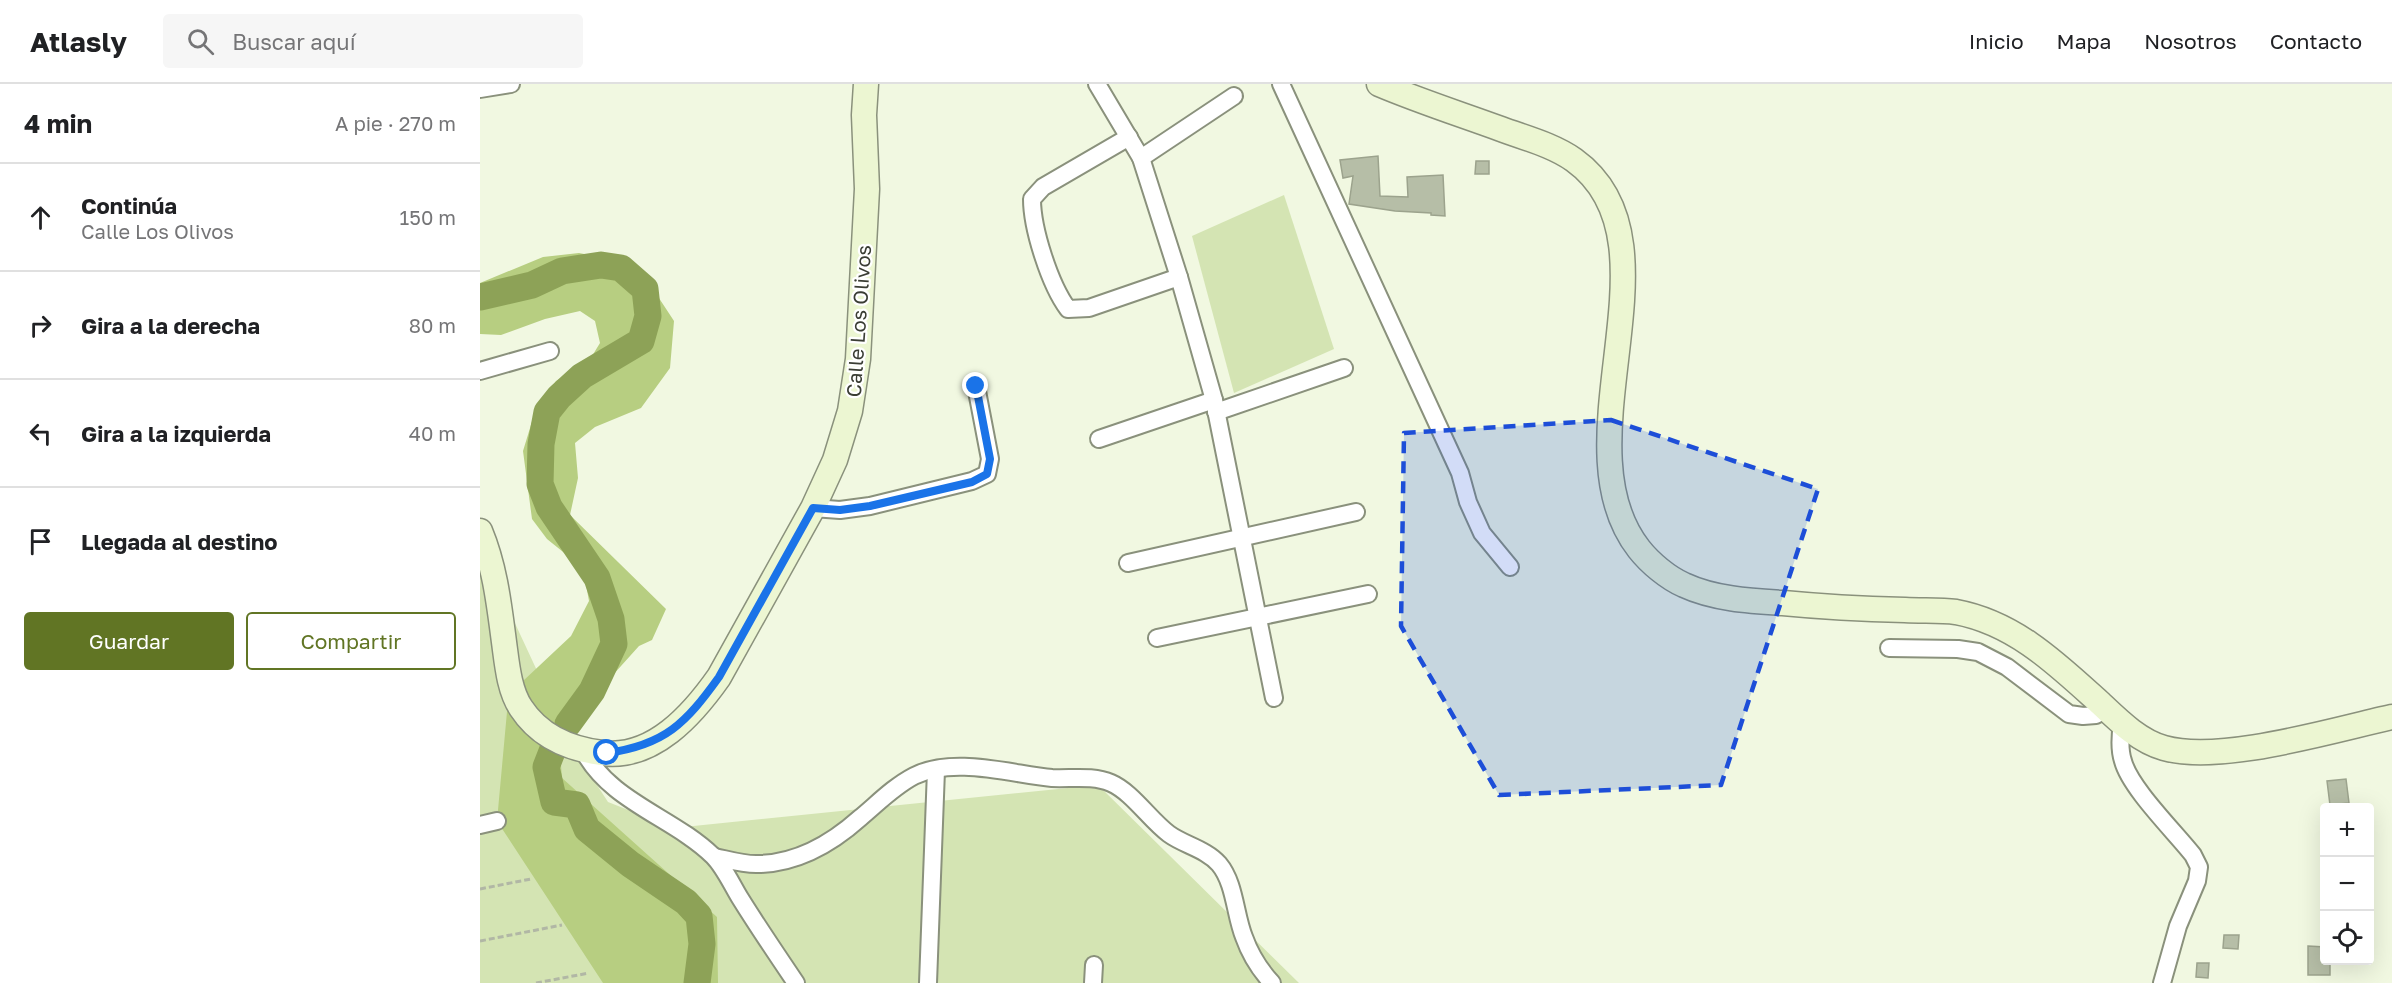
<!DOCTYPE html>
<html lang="es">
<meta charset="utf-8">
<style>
body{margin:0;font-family:"Golos Text",sans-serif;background:#f6f6f6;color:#202124}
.controls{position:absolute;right:18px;bottom:18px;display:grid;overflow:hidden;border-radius:6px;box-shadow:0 6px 24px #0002}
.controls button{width:54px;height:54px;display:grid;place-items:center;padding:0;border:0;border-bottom:2px solid #e0e0e0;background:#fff;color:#202124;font:30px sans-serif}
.stop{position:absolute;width:18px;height:18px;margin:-14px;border:4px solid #1a73e8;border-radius:50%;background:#fff}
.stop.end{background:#1a73e8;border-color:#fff;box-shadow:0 2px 6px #0008}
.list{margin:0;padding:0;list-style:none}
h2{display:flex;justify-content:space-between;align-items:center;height:78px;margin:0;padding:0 24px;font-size:26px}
h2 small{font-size:20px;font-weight:400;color:#757577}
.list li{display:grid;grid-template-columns:39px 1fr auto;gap:18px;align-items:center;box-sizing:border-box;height:108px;padding:0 24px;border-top:2px solid #e0e0e0}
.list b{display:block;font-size:22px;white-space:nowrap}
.list p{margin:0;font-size:20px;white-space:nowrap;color:#757577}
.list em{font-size:20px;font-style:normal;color:#757577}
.actions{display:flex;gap:12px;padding:18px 24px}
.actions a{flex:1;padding:14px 0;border:2px solid #617524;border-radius:6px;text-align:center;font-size:21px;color:#617524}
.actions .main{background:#617524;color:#fff}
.icon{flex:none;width:33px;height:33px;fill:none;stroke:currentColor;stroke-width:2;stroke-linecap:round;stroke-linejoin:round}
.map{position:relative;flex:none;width:1912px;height:899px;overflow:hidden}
header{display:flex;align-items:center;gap:36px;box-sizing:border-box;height:84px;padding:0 30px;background:#fff;border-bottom:2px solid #e0e0e0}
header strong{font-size:28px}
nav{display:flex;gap:33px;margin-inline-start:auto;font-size:21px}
.search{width:420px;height:54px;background:#f6f6f6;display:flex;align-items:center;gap:15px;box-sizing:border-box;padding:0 21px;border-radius:6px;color:#757577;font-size:22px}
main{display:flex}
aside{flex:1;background:#fff}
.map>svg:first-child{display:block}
.green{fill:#d4e4b3}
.forest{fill:#b7ce81}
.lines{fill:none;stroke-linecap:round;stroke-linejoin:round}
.river{stroke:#8da257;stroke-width:27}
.building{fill:#b6bea7;stroke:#9ca38d;stroke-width:1.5}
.street-casing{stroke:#8a917c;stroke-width:20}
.secondary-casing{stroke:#8a917c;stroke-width:27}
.path{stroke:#b1b7a5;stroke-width:3;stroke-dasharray:6 3;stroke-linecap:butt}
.street{stroke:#fff;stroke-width:16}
.secondary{stroke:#ecf6d2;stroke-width:24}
.route{stroke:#1a73e8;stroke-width:8}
.marked{fill:#1d4ed8;fill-opacity:0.2;stroke:#1d4ed8;stroke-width:4.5;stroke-dasharray:12 8;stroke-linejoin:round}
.labels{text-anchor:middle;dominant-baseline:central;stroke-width:4.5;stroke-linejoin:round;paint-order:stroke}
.street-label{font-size:20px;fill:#3a3d34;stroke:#fff}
</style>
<header>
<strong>Atlasly</strong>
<div class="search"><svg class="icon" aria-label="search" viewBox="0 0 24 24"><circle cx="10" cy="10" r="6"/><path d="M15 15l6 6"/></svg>Buscar aquí</div>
<nav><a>Inicio</a><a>Mapa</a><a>Nosotros</a><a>Contacto</a></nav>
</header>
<main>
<aside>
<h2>4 min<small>A pie · 270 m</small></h2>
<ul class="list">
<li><svg class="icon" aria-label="ahead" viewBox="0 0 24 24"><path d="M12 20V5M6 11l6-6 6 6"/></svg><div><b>Continúa</b><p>Calle Los Olivos</p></div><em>150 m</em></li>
<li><svg class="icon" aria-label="right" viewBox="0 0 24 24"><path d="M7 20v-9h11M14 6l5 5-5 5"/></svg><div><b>Gira a la derecha</b></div><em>80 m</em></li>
<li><svg class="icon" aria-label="left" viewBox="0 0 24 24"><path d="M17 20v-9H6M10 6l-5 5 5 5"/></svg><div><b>Gira a la izquierda</b></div><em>40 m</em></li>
<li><svg class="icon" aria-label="arrive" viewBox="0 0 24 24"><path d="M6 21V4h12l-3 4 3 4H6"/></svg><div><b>Llegada al destino</b></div></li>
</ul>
<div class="actions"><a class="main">Guardar</a><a>Compartir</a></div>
</aside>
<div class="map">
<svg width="1912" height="899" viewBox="0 0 1912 899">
<rect width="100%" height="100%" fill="#f1f8e1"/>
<g class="green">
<path d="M 804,111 L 854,265 L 754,309 L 712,152 Z"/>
<path d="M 0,464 L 93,664 L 128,718 L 194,744 L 618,701 L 819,899 L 0,899 Z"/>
</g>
<path class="forest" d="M 99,169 L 141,177 L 175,208 L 194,237 L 190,284 L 161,324 L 115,343 L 95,359 L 98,394 L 90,431 L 186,525 L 172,556 L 159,562 L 132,592 L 98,640 L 80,668 L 82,694 L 237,833 L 238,899 L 123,899 L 17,737 L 30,595 L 43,597 L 91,552 L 109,517 L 103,484 L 67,455 L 52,435 L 43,367 L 54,331 L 76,297 L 109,277 L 120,259 L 115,237 L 100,227 L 65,235 L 21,251 L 0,250 L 0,199 L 63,173 Z"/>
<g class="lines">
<g class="river">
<path d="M 0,213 L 52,201 L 82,187 L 121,181 L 141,184 L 165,205 L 168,232 L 161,257 L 102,292 L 79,313 L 67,328 L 61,360 L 60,400 L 69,423 L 117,494 L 131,535 L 134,560 L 112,607 L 88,640"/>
<path d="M 75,660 L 66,683 L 74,718 L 97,721 L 107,745 L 150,780 L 206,818 L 219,832 L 222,860 L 217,899"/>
</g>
</g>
<g class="building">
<path d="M 898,72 L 900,112 L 928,113 L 927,93 L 963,91 L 965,132 L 951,131 L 951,129 L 915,127 L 869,120 L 873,92 L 863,94 L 860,76 Z"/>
<path d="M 996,77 L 1009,77 L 1009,90 L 995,90 Z"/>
<path d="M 1866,695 L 1869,719 L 1850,721 L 1847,697 Z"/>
<path d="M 1744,851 L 1759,851 L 1758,865 L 1743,864 Z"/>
<path d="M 1828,862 L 1845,863 L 1845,876 L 1850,876 L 1850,891 L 1828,891 Z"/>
<path d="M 1717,879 L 1729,879 L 1728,894 L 1716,893 Z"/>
</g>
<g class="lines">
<defs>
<g id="street">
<path d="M 617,0 L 661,74 L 699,193 L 734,316 L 794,614"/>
<path d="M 801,0 L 980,389 L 988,418 L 1002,449 L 1030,483"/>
<path d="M 0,5 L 31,0"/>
<path d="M 649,53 L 563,103 L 552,115 C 552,145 570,201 588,225 L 609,224 L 699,193"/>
<path d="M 661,74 L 754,12"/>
<path d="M 0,287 L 70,267"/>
<path d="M 736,328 L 864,284"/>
<path d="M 619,355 L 734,316"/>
<path d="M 333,424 L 360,426 L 390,422 L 492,397 L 507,390 L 510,375 L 496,302"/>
<path d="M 648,479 L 876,428"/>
<path d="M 677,554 L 888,510"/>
<path d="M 1409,564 L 1478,565 L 1498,568 L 1527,583 L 1589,630 L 1603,632 L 1616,631 L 1626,625"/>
<path d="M 1642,640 C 1640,653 1639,665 1643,677 C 1650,704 1695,748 1713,771 L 1719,783 L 1717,797 L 1698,842 L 1682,899"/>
<path d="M 103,666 C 130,718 193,733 233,772 C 244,783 252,801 260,814 C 278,843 297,871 316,899"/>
<path d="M 0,741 L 17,737"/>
<path d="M 235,773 C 249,776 265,781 279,780 C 318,779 352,759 380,734 C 397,720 413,703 434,692 C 473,672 531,690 572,694 C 591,695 613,691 631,699 C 652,708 670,736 689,750 C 704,761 726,765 739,780 C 755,799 755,831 764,853 C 770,870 780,886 792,899"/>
<path d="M 448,899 L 456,686"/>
<path d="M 613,899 L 614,881"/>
</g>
<g id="secondary">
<path d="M 899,0 C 939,17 980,30 1021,45 C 1045,54 1073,61 1094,76 C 1208,158 1075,358 1159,465 C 1170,479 1188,494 1204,501 C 1234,515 1270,517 1303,519 C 1344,523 1384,525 1425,526 C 1442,527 1460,526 1476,528 C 1535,539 1577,580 1620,619 C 1639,637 1659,657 1684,664 C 1741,680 1853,646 1912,633"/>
<path d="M 0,447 C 15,483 19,520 24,558 C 27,580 29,606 41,624 C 60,653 89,665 122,669 C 173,676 213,630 239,593 L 333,424 L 355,376 L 370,327 L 378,275 L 387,105 L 384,31 L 386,0"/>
</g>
</defs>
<use href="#street" class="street-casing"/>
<use href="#secondary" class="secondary-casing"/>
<g class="path">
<path d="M 0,805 L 51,795"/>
<path d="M 0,857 L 82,841"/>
<path d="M 56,899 L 109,889"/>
</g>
<use href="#street" class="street"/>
<use href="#secondary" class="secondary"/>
</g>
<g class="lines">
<path class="route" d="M 127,669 C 185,661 206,639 239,593 L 333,424 L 360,426 L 390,422 L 492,398 L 507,390 L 510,375 L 496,302"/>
</g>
<path class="marked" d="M 1131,336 L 1338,405 L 1241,701 L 1019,711 L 921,542 L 924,349 Z"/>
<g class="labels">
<g class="street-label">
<text transform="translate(378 237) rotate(-86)">Calle Los Olivos</text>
</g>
</g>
</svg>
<div class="controls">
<button>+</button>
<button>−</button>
<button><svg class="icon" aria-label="locate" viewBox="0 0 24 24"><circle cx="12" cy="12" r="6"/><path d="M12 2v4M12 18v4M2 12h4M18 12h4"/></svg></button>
</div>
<div class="stop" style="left:127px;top:669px"></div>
<div class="stop end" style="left:496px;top:302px"></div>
</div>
</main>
